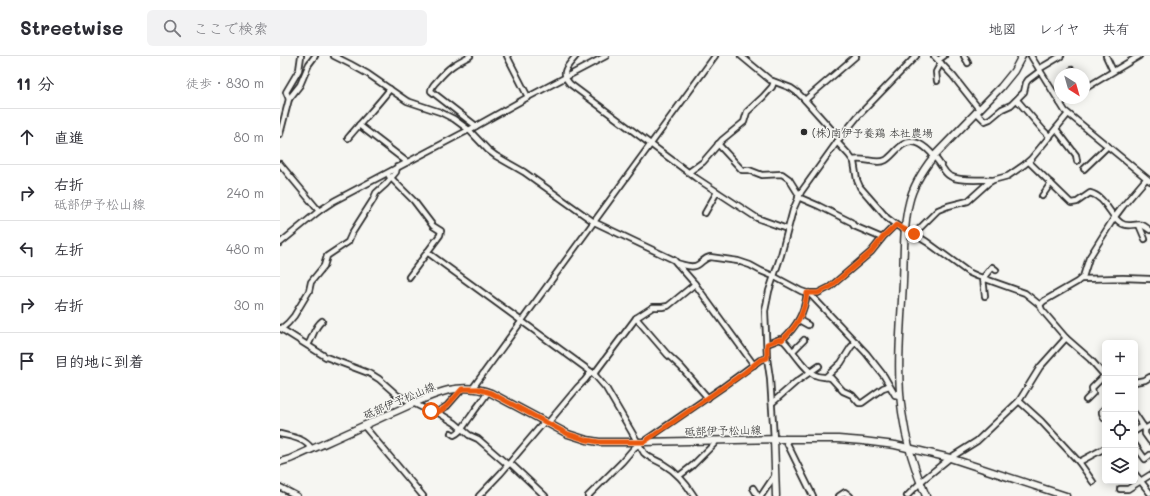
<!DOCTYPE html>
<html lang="ja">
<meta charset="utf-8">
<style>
body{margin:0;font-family:Mali,"Klee One",sans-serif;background:#f2f2f3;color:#2b2b33}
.controls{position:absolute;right:12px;bottom:12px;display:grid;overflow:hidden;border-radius:6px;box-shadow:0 2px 10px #0003}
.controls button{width:36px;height:36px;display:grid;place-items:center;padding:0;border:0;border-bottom:1px solid #e1e1e2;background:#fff;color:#2b2b33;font:20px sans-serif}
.compass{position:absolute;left:774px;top:12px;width:36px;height:36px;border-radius:50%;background:#fff;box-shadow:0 2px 10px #0003;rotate:143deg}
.stop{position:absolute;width:12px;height:12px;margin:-9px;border:3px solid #ea580c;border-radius:50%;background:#fff}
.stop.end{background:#ea580c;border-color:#fff;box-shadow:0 1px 4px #0008}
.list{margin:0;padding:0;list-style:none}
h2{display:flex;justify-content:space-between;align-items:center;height:52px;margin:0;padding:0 16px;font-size:17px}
h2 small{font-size:13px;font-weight:400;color:#7c7c81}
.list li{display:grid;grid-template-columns:26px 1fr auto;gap:12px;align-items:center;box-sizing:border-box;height:56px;padding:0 16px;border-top:1px solid #e1e1e2}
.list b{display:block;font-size:15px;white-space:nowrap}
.list p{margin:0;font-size:13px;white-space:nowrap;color:#7c7c81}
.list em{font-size:13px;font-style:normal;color:#7c7c81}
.icon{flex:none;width:22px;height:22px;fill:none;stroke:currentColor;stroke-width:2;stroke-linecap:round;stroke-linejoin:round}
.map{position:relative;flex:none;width:870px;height:440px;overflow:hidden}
header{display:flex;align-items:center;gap:24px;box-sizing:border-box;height:56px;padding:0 20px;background:#fff;border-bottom:1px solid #e1e1e2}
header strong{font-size:19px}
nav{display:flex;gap:22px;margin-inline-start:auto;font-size:14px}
.search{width:280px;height:36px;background:#f2f2f3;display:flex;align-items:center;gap:10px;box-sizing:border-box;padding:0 14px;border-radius:6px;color:#7c7c81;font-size:15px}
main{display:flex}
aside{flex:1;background:#fff}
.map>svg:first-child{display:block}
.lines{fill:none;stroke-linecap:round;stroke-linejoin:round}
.street-casing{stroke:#2b2b2b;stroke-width:8}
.secondary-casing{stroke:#2b2b2b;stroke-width:9}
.street{stroke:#f6f6f2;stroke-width:4.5}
.secondary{stroke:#f6f6f2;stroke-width:6}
.route{stroke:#ea580c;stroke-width:5}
.poi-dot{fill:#2b2b2b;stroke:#f6f6f2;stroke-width:1.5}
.labels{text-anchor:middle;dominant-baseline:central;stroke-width:3;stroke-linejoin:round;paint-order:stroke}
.poi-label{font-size:11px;fill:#2b2b2b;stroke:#f6f6f2;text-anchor:start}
.street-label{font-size:11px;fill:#2b2b2b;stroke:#f6f6f2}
</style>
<header>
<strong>Streetwise</strong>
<div class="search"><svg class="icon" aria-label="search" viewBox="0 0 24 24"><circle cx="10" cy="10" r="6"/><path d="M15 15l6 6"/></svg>ここで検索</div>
<nav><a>地図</a><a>レイヤ</a><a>共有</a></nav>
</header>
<main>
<aside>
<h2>11 分<small>徒歩 · 830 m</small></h2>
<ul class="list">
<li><svg class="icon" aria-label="ahead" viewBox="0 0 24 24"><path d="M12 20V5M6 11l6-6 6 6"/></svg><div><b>直進</b></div><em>80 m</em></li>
<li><svg class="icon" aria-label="right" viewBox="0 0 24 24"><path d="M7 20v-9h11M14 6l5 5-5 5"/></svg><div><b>右折</b><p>砥部伊予松山線</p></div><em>240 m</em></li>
<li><svg class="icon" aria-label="left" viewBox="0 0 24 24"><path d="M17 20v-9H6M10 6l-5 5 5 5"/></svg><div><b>左折</b></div><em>480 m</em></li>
<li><svg class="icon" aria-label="right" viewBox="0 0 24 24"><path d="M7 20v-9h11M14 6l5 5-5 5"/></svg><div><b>右折</b></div><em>30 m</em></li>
<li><svg class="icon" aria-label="arrive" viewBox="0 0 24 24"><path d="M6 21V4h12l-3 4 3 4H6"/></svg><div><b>目的地に到着</b></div></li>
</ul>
</aside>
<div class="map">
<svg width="870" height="440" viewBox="0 0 870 440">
<rect width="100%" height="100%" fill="#f6f6f2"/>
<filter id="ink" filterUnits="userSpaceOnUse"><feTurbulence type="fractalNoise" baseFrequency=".025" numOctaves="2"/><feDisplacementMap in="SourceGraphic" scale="8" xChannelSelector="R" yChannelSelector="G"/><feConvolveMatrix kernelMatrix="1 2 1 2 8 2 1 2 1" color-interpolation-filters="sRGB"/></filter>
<g filter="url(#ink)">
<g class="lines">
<defs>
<g id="street">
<path d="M 54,0 L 70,8 L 88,18 L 127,45 L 160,56 L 174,63 L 189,74 L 208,94 L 216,100 L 244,116 L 314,166 L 394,204 L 415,228 L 474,309"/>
<path d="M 190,0 C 174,8 169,11 157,25 C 154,28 151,31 151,35 L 196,70"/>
<path d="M 227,0 L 248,41"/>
<path d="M 296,0 C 288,10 279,16 290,28 L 416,122 L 477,162 L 507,173"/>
<path d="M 461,0 L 490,24 L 511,32 L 518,37 L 525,44 L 560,83"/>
<path d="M 654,0 L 673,20 L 699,53"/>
<path d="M 684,0 L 688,7"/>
<path d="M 751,0 L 785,55 L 870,125"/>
<path d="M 826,0 L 833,15"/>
<path d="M 658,4 L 664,0"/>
<path d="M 759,13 L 781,0"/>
<path d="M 792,14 L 795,18"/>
<path d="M 657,25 L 656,16 L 661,7"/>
<path d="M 804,33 L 859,0"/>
<path d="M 9,43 L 6,36 L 19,14 L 21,0"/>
<path d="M 525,44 L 576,0"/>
<path d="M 737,44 L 763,74 L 770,81"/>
<path d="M 780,47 L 788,42"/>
<path d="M 696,56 L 705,65 L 710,63 L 722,53 L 731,49 L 744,36 L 746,27 L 748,24 L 760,15"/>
<path d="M 79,69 L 127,106"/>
<path d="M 776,73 L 796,99 L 797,105"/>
<path d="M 0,78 L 9,43 L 20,29 L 29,8 L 35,0"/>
<path d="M 68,82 C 82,65 97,50 110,33"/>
<path d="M 557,86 L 569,99 L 574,106 L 577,124 L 580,131 L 607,162 L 619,171 L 634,178 L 647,186 L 688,216 L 697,220 L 745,237 L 760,249 L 762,254 L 786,282 L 810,303 L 825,320"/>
<path d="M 438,88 L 462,114 L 469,114 L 482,119 L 502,118 L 509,123 L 519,139"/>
<path d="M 573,104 C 583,101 597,109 606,104 C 615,98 621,85 633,86 C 645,87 656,102 662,111 C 664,114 666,118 670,120 C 680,126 701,123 712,124"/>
<path d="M 749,106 L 791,147 L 797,146 L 810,137 C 826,141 829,159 841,167 C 847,172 856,167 862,169 C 865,170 868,173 870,174"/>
<path d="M 0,108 L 39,155"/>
<path d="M 804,113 L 828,90"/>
<path d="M 409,116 L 423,106 L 442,84 L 464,66 L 467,56 L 483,41 L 492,31 L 494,26"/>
<path d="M 109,120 L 134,145 L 153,170 L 161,175 L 160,179 L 129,221"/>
<path d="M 762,140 L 771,127"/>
<path d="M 518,141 L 539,150 L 571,166 L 574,170 L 602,182"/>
<path d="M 425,157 L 437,136"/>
<path d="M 859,169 L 865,183"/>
<path d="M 634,178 L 658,154 L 668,150 L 688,145 L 708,127 L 713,124 L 728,120 L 744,109 L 751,103 L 788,58"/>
<path d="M 0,187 L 39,155 L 54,145 L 181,78 L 189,74 L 248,41 L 326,0"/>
<path d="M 147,196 L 314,318 L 326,332 L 364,397 C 369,402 376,404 383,408 C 397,416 406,427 414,440"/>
<path d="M 397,207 C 404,209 413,213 419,208 C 423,205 425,202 430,201 L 458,205 L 470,209 L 481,215 L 493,220 L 521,235 L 527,237 L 538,237 L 550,231 L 591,196 L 603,181 L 615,169"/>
<path d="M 801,223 L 843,222 L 870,223"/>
<path d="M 529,237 L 586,297 L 604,320 L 615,339 L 620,340"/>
<path d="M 705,240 L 703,222 L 712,211 L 716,214"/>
<path d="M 760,249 L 764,245 L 797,226 L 803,221 L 809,202 L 834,162 L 843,150 L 866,123"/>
<path d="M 356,262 L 387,298 L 401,311 L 428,342"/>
<path d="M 519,264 L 528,269"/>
<path d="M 0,272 L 46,301 L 91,318 L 99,323 L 117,339 L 145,353 L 157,356 L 175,367 L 189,379 L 198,383 L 228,409"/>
<path d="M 1,273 L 8,267 L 14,260 L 29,235 L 31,226 L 44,210 L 47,200 L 68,186 L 72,177 L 93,144 L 96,137 L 106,128 L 116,116 L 117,111"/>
<path d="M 502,284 C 517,270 524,258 527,237"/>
<path d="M 487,288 L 500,283 L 504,285 C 513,294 524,314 535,319 C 541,322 545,320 551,322 L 563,335 L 572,339 L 579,347 L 582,347 L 603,332 L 609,330"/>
<path d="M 28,289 C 33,281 34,271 42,265"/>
<path d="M 513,295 L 524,284"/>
<path d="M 314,318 L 356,262 L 373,251 L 382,251 L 388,250 L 415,228"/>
<path d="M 546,321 L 561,307 L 571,291 L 576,286"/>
<path d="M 855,326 L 865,324 L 870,321"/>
<path d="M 192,333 L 435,0"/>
<path d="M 806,344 L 813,337 L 812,332 L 825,319"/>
<path d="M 739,345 L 761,365 L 799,406 L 825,392"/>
<path d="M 492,347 L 516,326 L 539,310"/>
<path d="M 157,356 L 167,350 L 182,333"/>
<path d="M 855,358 L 865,373 L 870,370"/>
<path d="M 824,362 L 822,357 L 822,355 L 825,352"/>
<path d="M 268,367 L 298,331 L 305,324 L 311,316"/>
<path d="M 84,370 L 143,440"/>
<path d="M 865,373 L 865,378 L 870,385"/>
<path d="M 855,375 L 863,370"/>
<path d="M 171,377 L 174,379 C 182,376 186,366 191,360 C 196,352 203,344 208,336"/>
<path d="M 0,378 C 13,381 24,382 32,393"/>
<path d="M 494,383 L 490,322 L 487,302 L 485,255 L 489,235 L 501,199 L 513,154 L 521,136 L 557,86 L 578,60 L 636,0"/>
<path d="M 505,383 L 533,440"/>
<path d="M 855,389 L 865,403 L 870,399"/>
<path d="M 799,406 L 813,426"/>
<path d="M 230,407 L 265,440"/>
<path d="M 855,418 L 870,437"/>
<path d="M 399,420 L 412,410 L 435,387 L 435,384"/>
<path d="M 0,431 L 17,440"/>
<path d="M 473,432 L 478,440"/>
<path d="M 840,433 L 848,433 L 870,419"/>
<path d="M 199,440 L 221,417 L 265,365"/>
<path d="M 308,440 L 342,406 L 354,392 L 443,331 L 480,304 L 487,302"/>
<path d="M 481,440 L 495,419"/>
<path d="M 559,440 L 565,436 L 570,440"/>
<path d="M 627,440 L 644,423 L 670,402 L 697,385 L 739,345 L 760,311 L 786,282"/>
</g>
<g id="secondary">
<path d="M 494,383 L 496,440"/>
<path d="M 0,406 L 10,403 C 43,388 75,374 107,359 C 127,351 148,339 169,334 C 183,331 198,332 211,337 L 288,378 L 307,384 L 319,386 L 363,386 L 505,383 L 558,383 L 583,385 L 615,389 L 670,402 L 786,440"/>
<path d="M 646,440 C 634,413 626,385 622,356 C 616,314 621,268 623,226 C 624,201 623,171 629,147 C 633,129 643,114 654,100 L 721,31 L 734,15 L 742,0"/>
</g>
</defs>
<use href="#street" class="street-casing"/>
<use href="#secondary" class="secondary-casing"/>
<use href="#street" class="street"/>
<use href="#secondary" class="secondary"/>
</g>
</g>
<g class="lines" filter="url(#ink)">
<path class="route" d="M 151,355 C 152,355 157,356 157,356 C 166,354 176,339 182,333 L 198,333 L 211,337 L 288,378 L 307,384 L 319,386 L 364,386 L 465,316 L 480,304 L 487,302 L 487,288 L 500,283 L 502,284 C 517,270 524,258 527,237 L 538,237 L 550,231 L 591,196 L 603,181 L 616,169 L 634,178"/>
</g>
<circle class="poi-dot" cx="524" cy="76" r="4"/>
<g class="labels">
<g class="poi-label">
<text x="532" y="76">(株)南伊予養鶏 本社農場</text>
</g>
<g class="street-label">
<text transform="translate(119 344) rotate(-23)">砥部伊予松山線</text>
<text transform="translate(443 374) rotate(-1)">砥部伊予松山線</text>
</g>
</g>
</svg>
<div class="controls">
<button>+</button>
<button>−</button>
<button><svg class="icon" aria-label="locate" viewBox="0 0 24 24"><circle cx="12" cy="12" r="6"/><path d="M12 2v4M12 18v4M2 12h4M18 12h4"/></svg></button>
<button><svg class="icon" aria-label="layers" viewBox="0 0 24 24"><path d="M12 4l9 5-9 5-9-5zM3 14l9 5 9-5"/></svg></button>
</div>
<svg class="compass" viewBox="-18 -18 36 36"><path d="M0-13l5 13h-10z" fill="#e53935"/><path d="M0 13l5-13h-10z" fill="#7c7c81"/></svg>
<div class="stop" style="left:151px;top:355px"></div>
<div class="stop end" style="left:634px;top:178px"></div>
</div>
</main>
